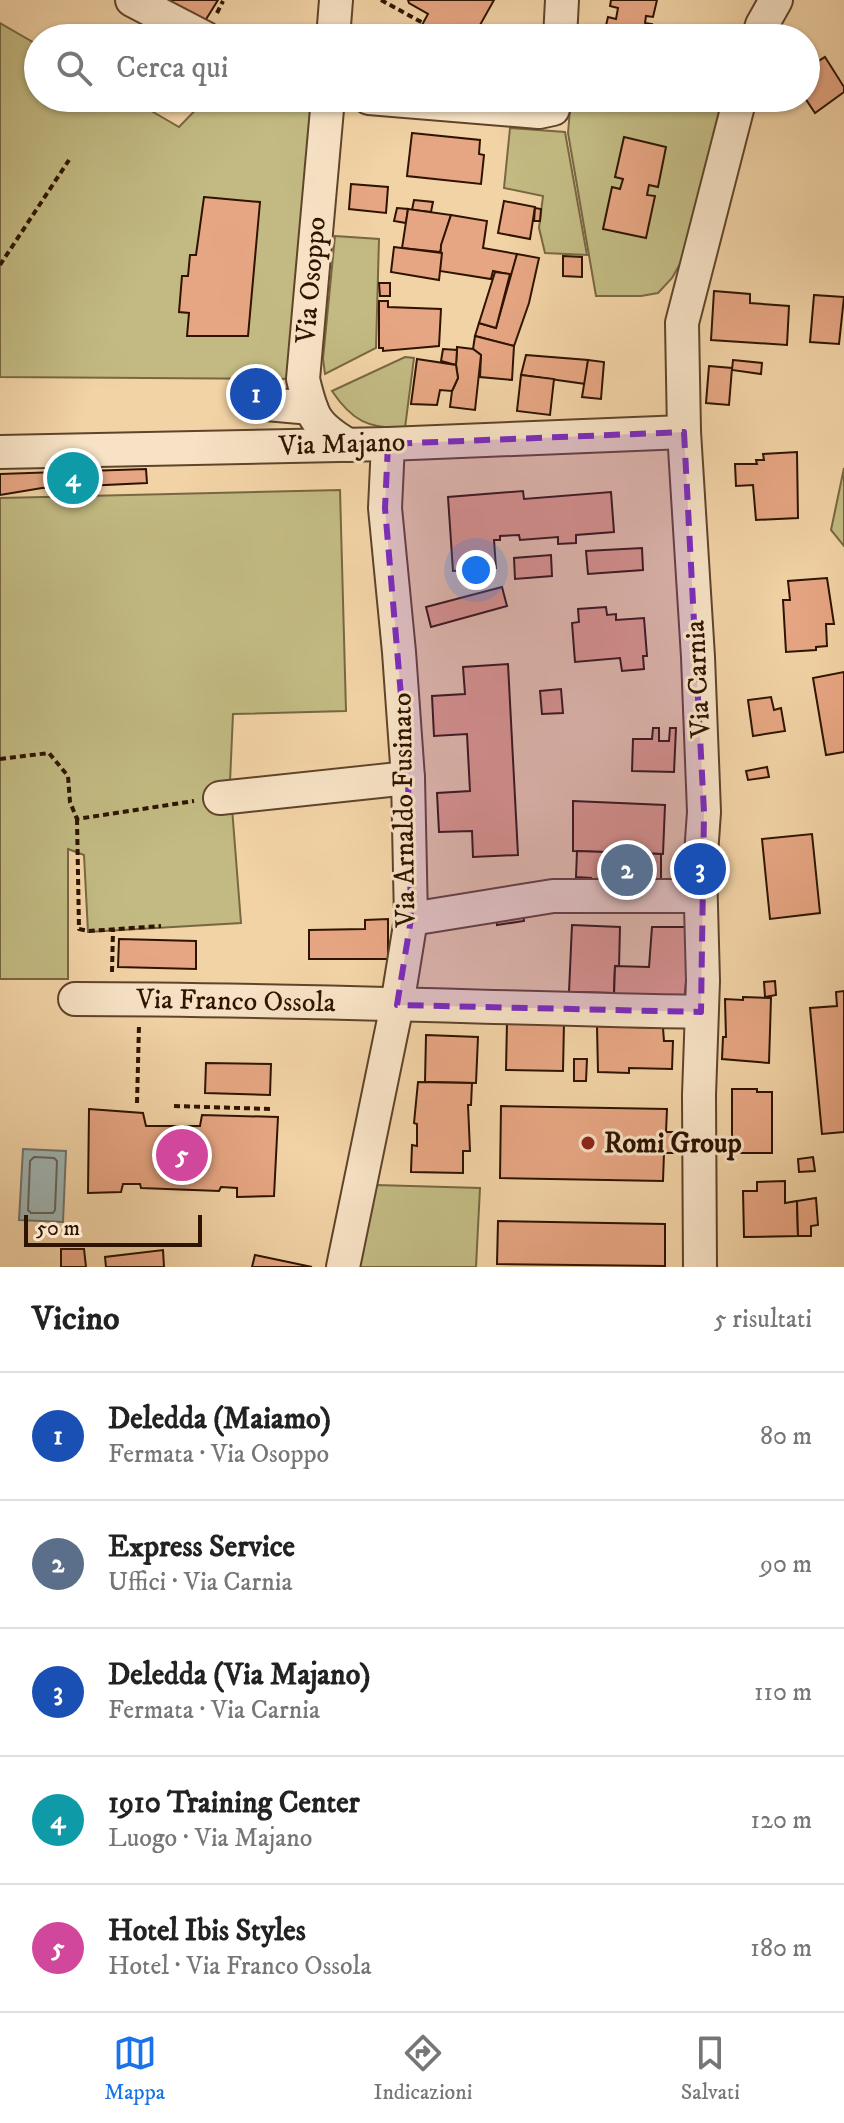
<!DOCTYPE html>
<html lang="it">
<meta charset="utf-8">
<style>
body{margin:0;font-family:"IM FELL DW Pica",serif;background:#f2f2f2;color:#222}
.scale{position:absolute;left:24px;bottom:20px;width:178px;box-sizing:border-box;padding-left:8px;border:4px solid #2e1400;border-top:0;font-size:22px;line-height:28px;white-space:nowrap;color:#2e1400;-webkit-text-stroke:6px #f7e2c5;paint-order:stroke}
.you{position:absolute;left:476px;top:570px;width:28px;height:28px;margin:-20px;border:6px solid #fff;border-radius:50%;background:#1a73e8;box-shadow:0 0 0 12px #1a73e833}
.badge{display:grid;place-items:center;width:52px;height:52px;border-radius:50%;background:#1a73e8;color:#fff;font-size:26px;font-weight:700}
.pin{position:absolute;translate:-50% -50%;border:4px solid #fff;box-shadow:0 2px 8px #0006}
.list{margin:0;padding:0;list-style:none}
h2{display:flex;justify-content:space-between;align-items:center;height:104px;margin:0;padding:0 32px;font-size:34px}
h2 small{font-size:26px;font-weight:400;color:#767676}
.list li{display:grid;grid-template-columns:52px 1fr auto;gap:24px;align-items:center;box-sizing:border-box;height:128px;padding:0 32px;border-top:2px solid #e0e0e0}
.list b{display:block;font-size:30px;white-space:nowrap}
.list p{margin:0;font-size:26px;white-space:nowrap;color:#767676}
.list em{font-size:26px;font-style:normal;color:#767676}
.icon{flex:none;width:44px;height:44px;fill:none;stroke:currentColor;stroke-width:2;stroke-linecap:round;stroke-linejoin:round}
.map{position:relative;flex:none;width:844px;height:1267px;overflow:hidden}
.search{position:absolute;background:#fff;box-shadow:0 2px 6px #0004;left:24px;right:24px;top:24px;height:88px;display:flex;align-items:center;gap:20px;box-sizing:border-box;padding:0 28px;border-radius:44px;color:#767676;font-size:30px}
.sheet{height:744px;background:#fff}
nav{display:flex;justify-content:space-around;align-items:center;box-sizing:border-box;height:112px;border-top:2px solid #e0e0e0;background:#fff;font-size:22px;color:#767676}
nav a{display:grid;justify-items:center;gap:4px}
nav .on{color:#1a73e8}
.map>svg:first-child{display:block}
.green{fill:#c2ba82;stroke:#786741;stroke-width:2}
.water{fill:#a0b5b3;stroke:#72756b;stroke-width:2}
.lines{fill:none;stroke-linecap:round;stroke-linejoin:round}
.shore{stroke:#67645a;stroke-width:2}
.building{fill:#e7a683;stroke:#2e1400;stroke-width:2}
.minor-casing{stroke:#5f442a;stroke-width:36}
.path{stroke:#2e1400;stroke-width:4;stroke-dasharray:6 4;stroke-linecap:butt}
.minor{stroke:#f7e2c5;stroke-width:32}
.marked{fill:#7b2cbf;fill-opacity:0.2;stroke:#7b2cbf;stroke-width:6;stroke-dasharray:16 10;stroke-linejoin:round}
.poi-dot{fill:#8f2418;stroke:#f7e2c5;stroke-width:3}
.labels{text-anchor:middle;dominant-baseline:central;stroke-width:6;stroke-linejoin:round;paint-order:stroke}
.street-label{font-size:28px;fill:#2e1400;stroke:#f7e2c5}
.poi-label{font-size:28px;font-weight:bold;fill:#2e1400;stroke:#f7e2c5;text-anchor:start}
</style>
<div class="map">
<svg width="844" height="1267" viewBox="0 0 844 1267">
<rect width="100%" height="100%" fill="#f2d3a6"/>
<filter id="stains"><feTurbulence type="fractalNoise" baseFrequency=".0025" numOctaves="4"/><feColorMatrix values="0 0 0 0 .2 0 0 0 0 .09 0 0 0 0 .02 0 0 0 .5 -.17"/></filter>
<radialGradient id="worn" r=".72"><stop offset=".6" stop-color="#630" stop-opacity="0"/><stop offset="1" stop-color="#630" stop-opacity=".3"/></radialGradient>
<g class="green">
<path d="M 0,23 L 38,45 L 38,98 L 129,98 L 179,127 L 207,98 L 328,98 L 303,379 L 0,377 Z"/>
<path d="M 571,98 L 619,98 L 721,111 L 681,262 L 672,278 L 658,293 L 641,296 L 596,296 L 568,133 Z"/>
<path d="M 510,128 L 565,132 L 587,255 L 545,253 L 539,228 L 543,196 L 504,188 Z"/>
<path d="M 335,236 L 379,239 L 376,348 L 325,374 L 323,359 Z"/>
<path d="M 405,357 L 414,358 L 405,428 C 369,429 352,421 332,391 Z"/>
<path d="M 844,468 L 844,546 L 831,530 Z"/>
<path d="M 340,490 L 346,711 L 233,714 L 230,782 L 241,923 L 88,932 L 84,855 L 68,849 L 68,979 L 0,979 L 0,498 Z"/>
<path d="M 376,1185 L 480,1188 L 476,1267 L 359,1267 Z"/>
</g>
<path class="water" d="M 23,1149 L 66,1151 L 63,1222 L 19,1220 Z"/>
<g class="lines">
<path class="shore" d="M 34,1157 L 54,1158 L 57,1161 L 55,1210 L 53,1213 L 31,1213 L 28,1210 L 30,1161 Z"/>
</g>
<g class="building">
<path d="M 166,0 L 218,0 L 205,21 Z"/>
<path d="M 408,0 L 494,0 L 480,25 L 501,36 L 415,38 L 428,14 L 409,3 Z"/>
<path d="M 611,0 L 657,0 L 653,17 L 646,16 L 645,23 L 652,24 L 649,38 L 603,38 L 608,17 L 616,19 L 618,8 L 610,6 Z"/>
<path d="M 825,57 L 844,87 L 844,92 L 815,113 L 805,98 L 809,80 L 806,69 Z"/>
<path d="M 682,98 L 712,98 L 710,105 Z"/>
<path d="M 412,133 L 480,140 L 479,154 L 484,155 L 481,184 L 407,176 Z"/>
<path d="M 624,137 L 666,147 L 658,187 L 649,185 L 647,195 L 655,196 L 646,238 L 603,229 L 612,187 L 620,189 L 623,179 L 615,177 Z"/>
<path d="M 351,184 L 388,187 L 386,213 L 349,209 Z"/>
<path d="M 204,197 L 260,202 L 248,336 L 187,336 L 189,313 L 179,312 L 182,276 L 188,276 L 190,255 L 196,255 Z"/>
<path d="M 414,200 L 433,202 L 431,212 L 412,210 Z"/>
<path d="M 504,201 L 535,207 L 530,239 L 498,233 Z"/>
<path d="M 397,208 L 408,209 L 406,223 L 394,221 Z"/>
<path d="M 535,208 L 541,209 L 540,221 L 534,221 Z"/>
<path d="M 408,209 L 451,215 L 440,252 L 402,248 Z"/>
<path d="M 451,215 L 487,221 L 483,248 L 517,254 L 512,275 L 493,271 L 491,279 L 440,271 L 441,245 Z"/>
<path d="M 394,247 L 442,253 L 439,280 L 391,272 Z"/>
<path d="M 517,254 L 539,258 L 529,303 L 514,346 L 475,336 L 479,323 L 496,328 Z"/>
<path d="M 563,256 L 582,257 L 582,277 L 563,276 Z"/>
<path d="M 495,272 L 510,274 L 496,328 L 479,323 Z"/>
<path d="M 379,283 L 390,283 L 390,296 L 380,296 Z"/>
<path d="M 714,291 L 750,294 L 750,303 L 789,306 L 787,345 L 711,340 Z"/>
<path d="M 814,295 L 844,297 L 839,344 L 810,342 Z"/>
<path d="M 379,301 L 388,301 L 388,307 L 441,309 L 439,346 L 383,351 L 383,348 L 379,348 Z"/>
<path d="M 475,336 L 514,346 L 512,380 L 480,377 L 481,355 L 473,349 Z"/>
<path d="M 457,347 L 473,349 L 481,355 L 475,410 L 450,407 L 452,391 L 458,378 L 456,365 Z"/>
<path d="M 443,349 L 457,350 L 456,365 L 441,361 Z"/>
<path d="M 526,355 L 588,360 L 586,384 L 521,375 Z"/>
<path d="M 417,359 L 456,365 L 458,378 L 452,391 L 440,390 L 437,405 L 411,404 Z"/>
<path d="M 588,360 L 604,362 L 601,399 L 582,397 Z"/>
<path d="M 733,360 L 762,363 L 761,374 L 732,370 Z"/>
<path d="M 709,366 L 732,368 L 729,405 L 706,403 Z"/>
<path d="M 521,375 L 554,379 L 550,415 L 517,411 Z"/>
<path d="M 797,452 L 798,518 L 756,520 L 753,485 L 736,486 L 735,464 L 757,464 L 756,460 L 764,460 L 763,454 Z"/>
<path d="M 146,469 L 147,483 L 42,488 L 0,495 L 0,474 Z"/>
<path d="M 523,491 L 524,499 L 611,492 L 614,532 L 576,535 L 576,543 L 558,544 L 558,537 L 520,540 L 519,535 L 500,536 L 500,540 L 494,540 L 496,568 L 453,571 L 448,497 Z"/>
<path d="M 642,548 L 643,570 L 588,574 L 586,551 Z"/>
<path d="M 551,555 L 552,576 L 515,579 L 514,558 Z"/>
<path d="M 827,578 L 834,624 L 826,624 L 827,646 L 816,647 L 816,650 L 786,652 L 783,600 L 790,600 L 788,581 Z"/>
<path d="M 502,587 L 507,606 L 431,627 L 426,607 Z"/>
<path d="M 606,607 L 607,615 L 616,614 L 616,620 L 644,618 L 647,656 L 643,656 L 644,669 L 622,671 L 620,658 L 575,662 L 572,623 L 579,622 L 578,609 Z"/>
<path d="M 508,664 L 518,855 L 473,857 L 472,831 L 439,832 L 437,793 L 470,791 L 467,734 L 434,736 L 432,696 L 465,694 L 463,667 Z"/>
<path d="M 844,672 L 844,752 L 826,755 L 813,678 Z"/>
<path d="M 561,689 L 563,713 L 542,714 L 540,691 Z"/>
<path d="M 771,697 L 774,710 L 781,708 L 785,731 L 753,736 L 748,700 Z"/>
<path d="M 653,728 L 659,728 L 659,741 L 669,741 L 670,728 L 676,728 L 674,772 L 632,771 L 633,739 L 652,739 Z"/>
<path d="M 767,767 L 769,777 L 748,780 L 746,771 Z"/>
<path d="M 573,801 L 665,805 L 663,854 L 573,851 Z"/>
<path d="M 812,834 L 820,913 L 770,919 L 762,839 Z"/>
<path d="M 577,851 L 661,854 L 661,889 L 591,889 L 591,878 L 576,877 Z"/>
<path d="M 522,905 L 524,921 L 497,925 L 495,909 Z"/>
<path d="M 388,919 L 388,959 L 309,959 L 309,930 L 365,929 L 365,920 Z"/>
<path d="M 572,925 L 620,927 L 619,967 L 615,966 L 614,993 L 569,992 Z"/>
<path d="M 652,927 L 692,927 L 690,980 L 686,981 L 685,996 L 614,996 L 615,966 L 649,967 Z"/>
<path d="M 119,939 L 196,941 L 196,969 L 118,967 Z"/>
<path d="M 775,981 L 776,995 L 765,997 L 764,982 Z"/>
<path d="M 844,991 L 844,1132 L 822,1134 L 810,1008 L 837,1006 L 836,992 Z"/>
<path d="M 743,997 L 771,998 L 769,1063 L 722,1059 L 723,1037 L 726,1037 L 725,999 L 743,1000 Z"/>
<path d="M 507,1021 L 564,1022 L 563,1071 L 506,1070 Z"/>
<path d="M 597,1026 L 663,1028 L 664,1041 L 673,1041 L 672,1069 L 629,1068 L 629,1073 L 598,1072 Z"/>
<path d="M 426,1035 L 478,1037 L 476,1083 L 425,1082 Z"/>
<path d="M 574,1059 L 587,1059 L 586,1081 L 574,1081 Z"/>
<path d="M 206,1063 L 271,1064 L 270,1095 L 205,1093 Z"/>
<path d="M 418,1082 L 472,1083 L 471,1105 L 468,1105 L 470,1151 L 463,1151 L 463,1173 L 411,1172 L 412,1145 L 417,1146 L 417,1124 L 414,1123 Z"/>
<path d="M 732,1089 L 757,1089 L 757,1092 L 772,1092 L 772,1153 L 732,1153 Z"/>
<path d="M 501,1106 L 667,1109 L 666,1132 L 675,1132 L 674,1153 L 664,1153 L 663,1181 L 500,1178 Z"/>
<path d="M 89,1109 L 143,1113 L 146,1126 L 200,1126 L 202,1115 L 278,1117 L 274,1196 L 237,1197 L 237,1188 L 221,1187 L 219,1191 L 141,1188 L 140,1184 L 123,1184 L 121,1192 L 88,1193 Z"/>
<path d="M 813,1157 L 815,1171 L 799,1172 L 798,1159 Z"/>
<path d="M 785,1181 L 785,1203 L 797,1201 L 798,1236 L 744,1237 L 743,1191 L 757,1191 L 757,1182 Z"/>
<path d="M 816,1198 L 818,1225 L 811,1226 L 811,1236 L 798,1236 L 797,1201 Z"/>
<path d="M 498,1221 L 665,1224 L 665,1266 L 497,1264 Z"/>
<path d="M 61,1249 L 84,1249 L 86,1267 L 61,1267 Z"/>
<path d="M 163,1250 L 164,1267 L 106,1267 L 105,1257 Z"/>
<path d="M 255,1255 L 312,1267 L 252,1267 Z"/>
</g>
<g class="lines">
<defs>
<g id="minor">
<path d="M 132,0 L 205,38"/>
<path d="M 333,38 L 336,0"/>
<path d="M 560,38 L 562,0"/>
<path d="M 758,38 L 762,25 L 776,0"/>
<path d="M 328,98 L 303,379 C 312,416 314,425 348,445"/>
<path d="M 369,98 L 539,112 L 553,109 L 556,98"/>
<path d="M 254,403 L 311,408"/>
<path d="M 0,452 L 388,444 L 684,432"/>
<path d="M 220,798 L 408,778"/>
<path d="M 411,919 L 553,896 L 700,896"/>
<path d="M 75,999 C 284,999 492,1008 701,1012"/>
<path d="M 343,1267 L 397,1005 L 411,919 L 408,778 L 399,652 L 385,508 L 388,444"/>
<path d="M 700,1267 L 699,1095 L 703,981 L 700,869 L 704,812 L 698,657 L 684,432 L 682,323 L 740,98"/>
</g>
</defs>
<use href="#minor" class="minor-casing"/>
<g class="path">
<path d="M 381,0 L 423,23"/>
<path d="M 217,13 L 223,1"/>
<path d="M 0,265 L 69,160"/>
<path d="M 0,759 L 49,753 L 68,776 L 70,802 L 77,819 L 194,801"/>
<path d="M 77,819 L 79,929 L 89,931 L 161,926"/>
<path d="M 112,972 L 113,930"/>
<path d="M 137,1103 L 139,1025"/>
<path d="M 174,1106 L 270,1109"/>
</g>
<use href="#minor" class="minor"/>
</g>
<path class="marked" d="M 684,432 L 704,812 L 701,1012 L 397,1005 L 411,919 L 408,778 L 385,508 L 388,444 Z"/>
<circle class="poi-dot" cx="588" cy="1143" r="8"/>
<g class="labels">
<g class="street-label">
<text transform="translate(311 280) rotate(-85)">Via Osoppo</text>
<text transform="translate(342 444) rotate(-2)">Via Majano</text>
<text transform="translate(698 679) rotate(-93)">Via Carnia</text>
<text transform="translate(404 810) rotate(-91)">Via Arnaldo Fusinato</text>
<text transform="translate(236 1001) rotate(1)">Via Franco Ossola</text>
</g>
<g class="poi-label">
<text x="604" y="1143">Romi Group</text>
</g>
</g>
<rect width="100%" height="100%" filter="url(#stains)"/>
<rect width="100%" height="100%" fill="url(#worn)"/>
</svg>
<div class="scale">50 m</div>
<div class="you"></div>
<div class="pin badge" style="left:256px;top:394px;background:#1a4fb4">1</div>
<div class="pin badge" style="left:627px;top:870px;background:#5c6f8a">2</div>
<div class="pin badge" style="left:700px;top:869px;background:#1a4fb4">3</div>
<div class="pin badge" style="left:73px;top:478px;background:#0f9aa8">4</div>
<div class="pin badge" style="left:182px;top:1155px;background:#d1479c">5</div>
<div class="search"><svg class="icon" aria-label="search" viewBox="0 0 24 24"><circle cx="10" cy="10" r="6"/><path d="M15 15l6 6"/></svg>Cerca qui</div>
</div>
<section class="sheet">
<h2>Vicino<small>5 risultati</small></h2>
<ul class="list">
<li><span class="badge" style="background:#1a4fb4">1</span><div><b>Deledda (Maiamo)</b><p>Fermata · Via Osoppo</p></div><em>80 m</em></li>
<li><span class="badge" style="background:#5c6f8a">2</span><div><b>Express Service</b><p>Uffici · Via Carnia</p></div><em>90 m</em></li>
<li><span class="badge" style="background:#1a4fb4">3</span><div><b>Deledda (Via Majano)</b><p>Fermata · Via Carnia</p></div><em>110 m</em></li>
<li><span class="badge" style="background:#0f9aa8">4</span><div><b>1910 Training Center</b><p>Luogo · Via Majano</p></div><em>120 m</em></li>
<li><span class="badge" style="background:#d1479c">5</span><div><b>Hotel Ibis Styles</b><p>Hotel · Via Franco Ossola</p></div><em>180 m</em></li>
</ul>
</section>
<nav>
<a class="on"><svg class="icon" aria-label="map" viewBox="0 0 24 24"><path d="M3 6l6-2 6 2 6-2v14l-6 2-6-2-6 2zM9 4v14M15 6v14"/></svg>Mappa</a>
<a><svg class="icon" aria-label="directions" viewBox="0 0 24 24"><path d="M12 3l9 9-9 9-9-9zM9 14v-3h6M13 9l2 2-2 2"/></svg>Indicazioni</a>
<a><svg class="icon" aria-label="saved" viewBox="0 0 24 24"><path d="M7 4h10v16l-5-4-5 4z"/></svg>Salvati</a>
</nav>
